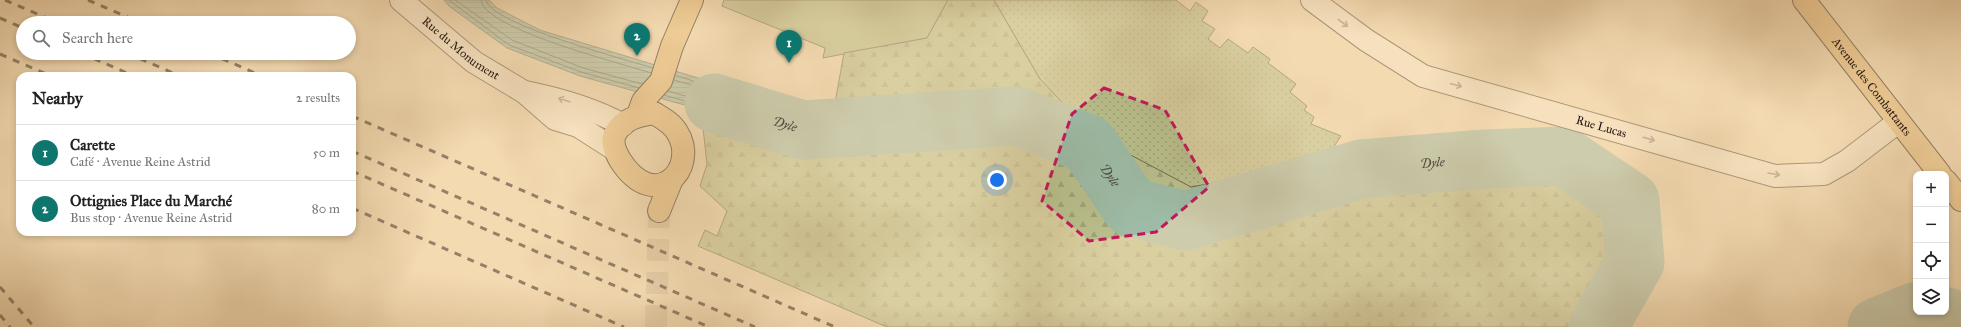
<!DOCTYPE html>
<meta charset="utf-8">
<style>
body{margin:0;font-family:"IM FELL Great Primer",serif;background:#f2f2f2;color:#222}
.controls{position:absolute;right:12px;bottom:12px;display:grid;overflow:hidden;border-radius:8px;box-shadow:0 2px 6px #0003}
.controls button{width:36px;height:36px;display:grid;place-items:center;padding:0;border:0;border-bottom:1px solid #e0e0e0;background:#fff;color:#222;font:20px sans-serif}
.you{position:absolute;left:997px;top:180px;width:14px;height:14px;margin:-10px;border:3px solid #fff;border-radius:50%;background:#1a73e8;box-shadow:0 0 0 6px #1a73e833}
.badge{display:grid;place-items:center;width:26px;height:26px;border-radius:50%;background:#0f766e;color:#fff;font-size:13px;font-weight:700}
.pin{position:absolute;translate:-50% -33px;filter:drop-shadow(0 1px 2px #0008)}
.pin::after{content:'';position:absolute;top:21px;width:14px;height:12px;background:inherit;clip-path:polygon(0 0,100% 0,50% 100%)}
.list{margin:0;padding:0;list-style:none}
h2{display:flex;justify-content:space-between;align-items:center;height:52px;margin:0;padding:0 16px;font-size:17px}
h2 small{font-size:13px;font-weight:400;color:#767676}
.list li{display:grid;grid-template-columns:26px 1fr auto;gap:12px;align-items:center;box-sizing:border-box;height:56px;padding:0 16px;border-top:1px solid #e0e0e0}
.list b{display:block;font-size:15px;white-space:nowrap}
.list p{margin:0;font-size:13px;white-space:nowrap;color:#767676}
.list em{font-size:13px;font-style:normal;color:#767676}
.icon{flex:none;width:22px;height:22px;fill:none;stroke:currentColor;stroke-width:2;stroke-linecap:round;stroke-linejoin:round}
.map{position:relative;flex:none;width:1961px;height:327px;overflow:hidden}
.search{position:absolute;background:#fff;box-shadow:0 2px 6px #0003;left:16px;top:16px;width:340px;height:44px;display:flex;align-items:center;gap:10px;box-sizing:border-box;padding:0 14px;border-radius:22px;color:#767676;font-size:15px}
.panel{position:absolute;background:#fff;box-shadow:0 2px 6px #0003;left:16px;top:72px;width:340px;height:164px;border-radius:12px}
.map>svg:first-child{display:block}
.green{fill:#b9c08d;stroke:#6d6a4e}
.forest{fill:url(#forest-firs);stroke:#6d6a4e}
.garden{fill:url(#garden-dots);stroke:#6d6a4e}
.water{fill:url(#water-rules);stroke:#6b786a}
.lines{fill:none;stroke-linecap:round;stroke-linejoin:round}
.shore{stroke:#5f685a;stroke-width:1}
.river{stroke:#9dbba6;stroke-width:59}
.major-tunnel{stroke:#d4bc99;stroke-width:22;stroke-dasharray:22 11;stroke-linecap:butt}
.minor-casing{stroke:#564638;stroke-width:24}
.major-casing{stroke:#21140f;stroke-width:24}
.minor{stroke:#f8e7cc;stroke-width:22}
.major{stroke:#eabd78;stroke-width:22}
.rail{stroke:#21140f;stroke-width:3;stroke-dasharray:7 7;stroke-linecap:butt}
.oneway{stroke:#978877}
.marked{fill:none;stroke:#c2185b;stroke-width:3;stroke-dasharray:8 5;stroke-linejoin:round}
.labels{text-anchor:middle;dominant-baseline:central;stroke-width:3;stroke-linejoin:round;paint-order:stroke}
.street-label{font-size:12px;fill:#21140f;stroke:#f8e7cc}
.water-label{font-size:13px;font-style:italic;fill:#4c4e44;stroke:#f8e7cc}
</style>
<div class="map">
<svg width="1961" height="327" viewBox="0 0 1961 327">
<defs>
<pattern id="forest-firs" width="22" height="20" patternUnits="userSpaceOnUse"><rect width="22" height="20" fill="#b9c08d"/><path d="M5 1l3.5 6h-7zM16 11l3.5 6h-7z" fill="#9fa478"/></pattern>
<pattern id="garden-dots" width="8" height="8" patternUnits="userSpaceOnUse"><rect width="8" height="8" fill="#b9c08d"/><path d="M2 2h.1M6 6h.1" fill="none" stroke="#9fa478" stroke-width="1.8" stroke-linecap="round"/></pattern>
<pattern id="water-rules" width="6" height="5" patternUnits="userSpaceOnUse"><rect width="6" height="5" fill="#9dbba6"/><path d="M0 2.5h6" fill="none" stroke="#87a08e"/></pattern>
</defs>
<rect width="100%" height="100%" fill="#f4dab1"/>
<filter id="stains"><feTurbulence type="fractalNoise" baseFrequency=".005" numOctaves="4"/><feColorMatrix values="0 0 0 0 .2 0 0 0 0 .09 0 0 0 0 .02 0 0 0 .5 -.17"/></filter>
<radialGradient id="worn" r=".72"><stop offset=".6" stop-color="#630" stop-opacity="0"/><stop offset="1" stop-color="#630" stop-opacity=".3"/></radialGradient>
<path class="green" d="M 724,0 L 948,0 L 927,38 L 823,58 L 825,48 L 722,6 Z"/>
<g class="forest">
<path d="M 948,0 L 994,0 L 1040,79 L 1191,187 L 1357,156 L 1458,185 L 1557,168 L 1614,205 L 1619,257 L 1582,327 L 887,327 L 698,246 L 705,230 L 717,236 L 727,211 L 700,186 L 707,164 L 701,110 L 788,134 L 795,118 L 833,114 L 844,53 L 927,38 Z"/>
<path d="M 1913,319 L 1942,323 L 1951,327 L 1894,327 Z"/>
</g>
<path class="garden" d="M 994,0 L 1176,0 L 1190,11 L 1196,2 L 1208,11 L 1202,21 L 1215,29 L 1208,39 L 1220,48 L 1228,39 L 1248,53 L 1253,47 L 1270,59 L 1268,63 L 1296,84 L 1290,92 L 1307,106 L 1304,110 L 1314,117 L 1311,124 L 1341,136 L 1323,163 L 1191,187 L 1093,135 L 1040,79 Z"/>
<path class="water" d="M 444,0 L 489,0 L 497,8 L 540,30 L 698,78 L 795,118 L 789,134 L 580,76 L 507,48 L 449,6 Z"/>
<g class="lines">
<g class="shore">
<path d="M 449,0 L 509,45 L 581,72 L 639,88"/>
<path d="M 455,0 L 512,40 L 583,68 L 642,84"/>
<path d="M 481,0 C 483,29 624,64 651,73"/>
<path d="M 486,0 C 489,24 628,60 653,68"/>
<path d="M 668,91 L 755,116 L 758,115 L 756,112 L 695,86 L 674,80"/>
<path d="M 664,95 L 784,129 L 787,128 L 788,120 L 696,82 L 675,75"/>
</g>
<g class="river">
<path id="s1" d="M 714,103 L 803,130 L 1017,116 L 1088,144 L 1131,207 L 1185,221 L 1361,169 L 1484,159 L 1563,156 L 1630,201 L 1635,262 L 1598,327"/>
<path d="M 1877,327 L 1914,312 L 1947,317 L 1961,323"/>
</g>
<path class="major-tunnel" d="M 656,327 L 659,211"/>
<defs>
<g id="minor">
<path id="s2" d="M 401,0 L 474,62 L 524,92 L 555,119 L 578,126 L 614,149"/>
<path id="s3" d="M 1312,0 L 1366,40 L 1423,76 L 1775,176 L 1824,174 L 1847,161 L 1898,122"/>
<path d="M 525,92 C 560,99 592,108 623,125"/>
</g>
<g id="major">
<path id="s4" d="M 1804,0 L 1940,174"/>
<path d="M 654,113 C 662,118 672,123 677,132 C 700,168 655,215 620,160 C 616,153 611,142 615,134 C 623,119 639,115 654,113 Z"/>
<path d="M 638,115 L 643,101 L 661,81 L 672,46 L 692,0"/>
<path d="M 1946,181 L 1961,200"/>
<path d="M 659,211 L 672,179"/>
</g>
</defs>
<use href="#minor" class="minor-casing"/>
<use href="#major" class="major-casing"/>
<use href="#minor" class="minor"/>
<use href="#major" class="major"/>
<g class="rail">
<path d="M 5,0 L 58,23"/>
<path d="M 88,0 L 141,23"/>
<path d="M 0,18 L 23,28"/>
<path d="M 81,53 L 134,76"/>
<path d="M 127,53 L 180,76"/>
<path d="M 209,53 L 262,76"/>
<path d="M 0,54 L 51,76"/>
<path d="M 352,116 L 835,327"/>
<path d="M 352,151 L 755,327"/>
<path d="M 352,171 L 709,327"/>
<path d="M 352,208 L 624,327"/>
<path d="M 0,287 L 34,327"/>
<path d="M 0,315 L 10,327"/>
</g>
</g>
<defs><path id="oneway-shaft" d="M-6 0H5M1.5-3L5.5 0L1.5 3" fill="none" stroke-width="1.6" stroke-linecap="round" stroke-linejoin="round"/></defs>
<g class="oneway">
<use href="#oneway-shaft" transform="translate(1343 23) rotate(37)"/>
<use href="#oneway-shaft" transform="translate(1456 85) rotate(15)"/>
<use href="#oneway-shaft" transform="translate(564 100) rotate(-162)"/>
<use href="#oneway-shaft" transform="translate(1649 139) rotate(16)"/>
<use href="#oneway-shaft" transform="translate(1774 174) rotate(10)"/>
</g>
<path d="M0 0H1961V327H0ZM 1104,88 L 1165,110 L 1209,187 L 1156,232 L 1089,241 L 1042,201 L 1072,114 Z" fill="#f4dab1" fill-opacity=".55" fill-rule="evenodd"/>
<path class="marked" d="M 1104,88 L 1165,110 L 1209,187 L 1156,232 L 1089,241 L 1042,201 L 1072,114 Z"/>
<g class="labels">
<g class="street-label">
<text stroke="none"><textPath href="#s2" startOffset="77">Rue du Monument</textPath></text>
<text stroke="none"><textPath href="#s4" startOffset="110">Avenue des Combattants</textPath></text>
<text stroke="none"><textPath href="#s3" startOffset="320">Rue Lucas</textPath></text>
</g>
<g class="water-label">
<text stroke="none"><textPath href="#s1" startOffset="74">Dyle</textPath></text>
<text stroke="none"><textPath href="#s1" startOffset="771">Dyle</textPath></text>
<text stroke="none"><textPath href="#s1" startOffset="422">Dyle</textPath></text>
</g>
</g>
<rect width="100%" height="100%" filter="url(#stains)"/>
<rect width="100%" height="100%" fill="url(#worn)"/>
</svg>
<div class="controls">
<button>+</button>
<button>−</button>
<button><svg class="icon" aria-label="locate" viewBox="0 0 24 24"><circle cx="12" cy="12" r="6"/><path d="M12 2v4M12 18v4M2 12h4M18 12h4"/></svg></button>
<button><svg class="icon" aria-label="layers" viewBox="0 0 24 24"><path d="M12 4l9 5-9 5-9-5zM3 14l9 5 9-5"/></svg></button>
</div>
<div class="you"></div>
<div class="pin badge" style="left:789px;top:63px">1</div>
<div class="pin badge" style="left:637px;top:56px">2</div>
<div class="search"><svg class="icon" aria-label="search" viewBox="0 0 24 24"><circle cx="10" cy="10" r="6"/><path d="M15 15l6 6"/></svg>Search here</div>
<section class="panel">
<h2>Nearby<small>2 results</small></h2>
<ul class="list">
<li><span class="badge">1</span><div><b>Carette</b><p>Café · Avenue Reine Astrid</p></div><em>50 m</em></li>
<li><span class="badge">2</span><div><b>Ottignies Place du Marché</b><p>Bus stop · Avenue Reine Astrid</p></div><em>80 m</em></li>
</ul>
</section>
</div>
